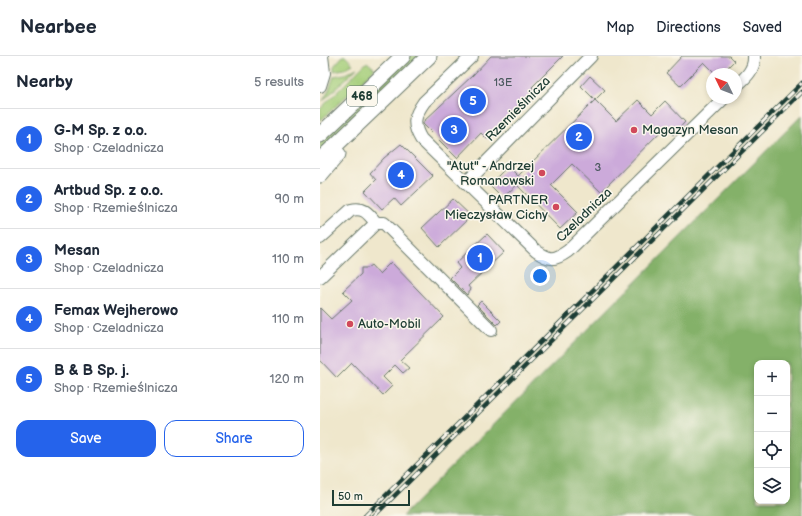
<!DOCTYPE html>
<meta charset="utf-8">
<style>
body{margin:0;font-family:"Balsamiq Sans",sans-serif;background:#f2f2f3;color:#1f2937}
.controls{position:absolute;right:12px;bottom:12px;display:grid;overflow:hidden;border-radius:8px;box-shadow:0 2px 6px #0003}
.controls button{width:36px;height:36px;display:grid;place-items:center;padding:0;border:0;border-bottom:1px solid #e0e1e3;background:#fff;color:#1f2937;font:20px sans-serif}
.compass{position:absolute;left:386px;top:12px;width:36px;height:36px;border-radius:50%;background:#fff;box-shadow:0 2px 6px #0003;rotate:313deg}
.scale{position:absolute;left:12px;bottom:10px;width:78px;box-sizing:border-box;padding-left:4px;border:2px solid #1f3d34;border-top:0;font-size:11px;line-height:14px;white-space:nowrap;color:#1f3d34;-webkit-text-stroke:3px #fbf7ec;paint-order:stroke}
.you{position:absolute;left:220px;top:220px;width:14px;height:14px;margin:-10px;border:3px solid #fff;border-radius:50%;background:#1a73e8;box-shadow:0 0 0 6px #1a73e833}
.badge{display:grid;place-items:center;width:26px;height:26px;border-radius:50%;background:#2563eb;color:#fff;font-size:13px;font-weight:700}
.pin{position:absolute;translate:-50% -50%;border:2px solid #fff;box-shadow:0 1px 4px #0006}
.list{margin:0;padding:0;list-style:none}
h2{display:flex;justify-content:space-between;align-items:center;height:52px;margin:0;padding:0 16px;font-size:17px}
h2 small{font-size:13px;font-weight:400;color:#747a83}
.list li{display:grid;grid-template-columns:26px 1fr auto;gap:12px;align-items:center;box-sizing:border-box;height:60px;padding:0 16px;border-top:1px solid #e0e1e3}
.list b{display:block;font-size:15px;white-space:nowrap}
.list p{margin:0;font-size:13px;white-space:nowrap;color:#747a83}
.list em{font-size:13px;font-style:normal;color:#747a83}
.actions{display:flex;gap:8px;padding:12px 16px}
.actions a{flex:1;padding:9px 0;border:1px solid #2563eb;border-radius:12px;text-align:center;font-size:14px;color:#2563eb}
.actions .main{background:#2563eb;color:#fff}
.icon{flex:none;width:22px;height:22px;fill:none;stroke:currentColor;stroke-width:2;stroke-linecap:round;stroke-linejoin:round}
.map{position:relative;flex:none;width:482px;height:460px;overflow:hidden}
header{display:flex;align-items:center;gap:24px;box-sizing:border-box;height:56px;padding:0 20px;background:#fff;border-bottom:1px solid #e0e1e3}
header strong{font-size:19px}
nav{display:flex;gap:22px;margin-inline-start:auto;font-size:14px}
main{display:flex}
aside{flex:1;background:#fff}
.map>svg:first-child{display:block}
.green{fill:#a5ce79;stroke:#628656}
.forest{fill:#84b169;stroke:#52774e;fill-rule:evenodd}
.building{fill:#ccaada}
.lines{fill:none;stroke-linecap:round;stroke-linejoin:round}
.minor-casing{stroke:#687869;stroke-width:14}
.major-casing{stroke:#687869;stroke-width:17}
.minor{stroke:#fff;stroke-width:12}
.major{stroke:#fff;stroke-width:15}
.rail-casing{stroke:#1f3d34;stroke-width:4.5}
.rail{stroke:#fbf7ec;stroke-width:3;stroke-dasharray:9;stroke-linecap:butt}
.poi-dot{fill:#d1495b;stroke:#fbf7ec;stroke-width:1.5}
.labels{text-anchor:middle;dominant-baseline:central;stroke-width:3;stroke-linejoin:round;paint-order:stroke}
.number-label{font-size:11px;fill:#4a585e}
.shield{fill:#fbf7ec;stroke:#61756b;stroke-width:1}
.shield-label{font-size:12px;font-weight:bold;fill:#1f3d34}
.street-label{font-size:13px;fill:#1f3d34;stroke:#fbf7ec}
.poi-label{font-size:13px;fill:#1f3d34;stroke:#fbf7ec;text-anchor:start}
</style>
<header>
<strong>Nearbee</strong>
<nav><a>Map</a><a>Directions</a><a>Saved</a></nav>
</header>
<main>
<aside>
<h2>Nearby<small>5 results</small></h2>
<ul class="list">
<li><span class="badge">1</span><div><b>G-M Sp. z o.o.</b><p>Shop · Czeladnicza</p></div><em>40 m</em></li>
<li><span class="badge">2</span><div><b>Artbud Sp. z o.o.</b><p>Shop · Rzemieślnicza</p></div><em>90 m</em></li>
<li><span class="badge">3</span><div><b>Mesan</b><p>Shop · Czeladnicza</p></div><em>110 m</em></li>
<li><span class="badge">4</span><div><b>Femax Wejherowo</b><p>Shop · Czeladnicza</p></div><em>110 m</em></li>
<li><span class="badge">5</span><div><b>B &amp; B Sp. j.</b><p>Shop · Rzemieślnicza</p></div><em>120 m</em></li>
</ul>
<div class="actions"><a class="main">Save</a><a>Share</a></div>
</aside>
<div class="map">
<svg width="482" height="460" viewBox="0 0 482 460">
<rect width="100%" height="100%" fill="#fbf7ec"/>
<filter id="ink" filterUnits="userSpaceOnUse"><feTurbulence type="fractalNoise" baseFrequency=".025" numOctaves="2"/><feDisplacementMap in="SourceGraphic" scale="8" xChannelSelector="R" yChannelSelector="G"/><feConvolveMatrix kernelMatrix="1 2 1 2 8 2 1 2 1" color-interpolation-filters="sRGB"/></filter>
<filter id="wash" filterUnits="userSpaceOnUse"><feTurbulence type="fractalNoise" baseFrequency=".012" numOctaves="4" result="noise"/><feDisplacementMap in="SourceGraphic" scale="16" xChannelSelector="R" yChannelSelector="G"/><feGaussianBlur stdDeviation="0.9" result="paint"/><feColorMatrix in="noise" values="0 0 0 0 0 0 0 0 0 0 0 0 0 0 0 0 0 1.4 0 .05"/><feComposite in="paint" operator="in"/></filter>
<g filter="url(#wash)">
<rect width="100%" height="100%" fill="#efe7cc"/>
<g class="green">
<path d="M 23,0 L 25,0 L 33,8 L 24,13 L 14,15 L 14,10 Z"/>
<path d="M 90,0 L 100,0 L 0,95 L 0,86 Z"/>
<path d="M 47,6 L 55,13 L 0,65 L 0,53 Z"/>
<path d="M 37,12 L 3,45 L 9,34 L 14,20 L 25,18 Z"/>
</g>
<path class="forest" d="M 482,59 L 482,460 L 82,460 ZM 437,307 L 467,307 L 467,445 L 437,445 Z"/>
<g id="blocks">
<g class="building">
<path d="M 171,0 L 243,0 L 212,31 L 216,35 L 185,66 L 167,83 L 161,77 L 137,102 L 103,68 L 103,66 L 152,20 Z"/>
<path d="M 362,0 L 409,0 L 414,5 L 401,18 L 396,18 L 384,6 L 360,30 L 346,17 Z"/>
<path d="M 270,20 L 285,34 L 275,44 L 261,30 Z"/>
<path d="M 275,44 L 296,65 L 318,44 L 332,58 L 345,45 L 365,66 L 353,79 L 345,71 L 281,136 L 252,108 L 231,129 L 258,156 L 240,173 L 197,129 L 182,142 L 169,129 L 188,110 L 198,120 Z"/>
<path d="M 81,88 L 113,120 L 81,150 L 74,142 L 62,153 L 45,135 L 56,124 L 50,117 L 64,102 Z"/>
<path d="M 133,143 L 151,160 L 119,191 L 102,172 Z"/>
<path d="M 167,178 L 184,196 L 148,230 L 151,234 L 147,239 L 130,222 L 140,212 L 136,207 Z"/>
<path d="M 71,206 L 124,261 L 80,304 L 89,312 L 83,317 L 75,309 L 63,321 L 72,330 L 63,339 L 32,307 L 17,322 L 0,304 L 0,252 L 11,263 L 32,244 L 23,235 L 41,218 L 41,212 L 47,212 L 51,209 L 59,218 Z"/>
<path d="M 161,245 L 181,265 L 177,269 L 157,249 Z"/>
</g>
</g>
</g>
<g filter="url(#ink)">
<use href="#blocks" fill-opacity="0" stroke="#687869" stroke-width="1"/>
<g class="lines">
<defs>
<g id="minor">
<path d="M 152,0 L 104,46 C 94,60 92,68 101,83 L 216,195 C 229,204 234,205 248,195 L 404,42"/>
<path d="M 0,30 L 4,17 L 2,0"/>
<path d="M 416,30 C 425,22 435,14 434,0"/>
<path d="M 146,127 L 271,0"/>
<path d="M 0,182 L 31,154 C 44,151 48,157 56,167"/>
<path d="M 0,221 L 56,167 L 64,167 L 171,274"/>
</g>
<g id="major">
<path d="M 0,79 L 83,0"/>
<path d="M 0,104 L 109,0"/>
<path d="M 0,119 L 18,98"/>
</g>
</defs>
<use href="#minor" class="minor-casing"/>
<use href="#major" class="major-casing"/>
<use href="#minor" class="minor"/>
<use href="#major" class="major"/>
<defs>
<g id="rail">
<path d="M 45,460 L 482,27"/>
<path d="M 54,460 L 482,36"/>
</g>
</defs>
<use href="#rail" class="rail-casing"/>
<use href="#rail" class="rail"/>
</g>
</g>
<g class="poi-dot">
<circle cx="314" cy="74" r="4"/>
<circle cx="222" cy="117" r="4"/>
<circle cx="236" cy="151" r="4"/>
<circle cx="30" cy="268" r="4"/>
</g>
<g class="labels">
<g class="number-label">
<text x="183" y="26">13E</text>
<text x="278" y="111">3</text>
</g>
<rect class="shield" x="27" y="30" width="30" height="20" rx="3"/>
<g class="shield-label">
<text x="42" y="40">468</text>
</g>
<g class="street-label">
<text transform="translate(198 53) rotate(-45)">Rzemieślnicza</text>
<text transform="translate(264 159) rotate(-44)">Czeladnicza</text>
</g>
<g class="poi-label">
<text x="322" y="74">Magazyn Mesan</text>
<text x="214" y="110" text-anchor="end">"Atut" - Andrzej<tspan x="214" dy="15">Romanowski</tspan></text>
<text x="228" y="144" text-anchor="end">PARTNER<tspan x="228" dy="15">Mieczysław Cichy</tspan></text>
<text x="38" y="268">Auto-Mobil</text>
</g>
</g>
</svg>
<div class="controls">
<button>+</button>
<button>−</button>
<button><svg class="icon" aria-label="locate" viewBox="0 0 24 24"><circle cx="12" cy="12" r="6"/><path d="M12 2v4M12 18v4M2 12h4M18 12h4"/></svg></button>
<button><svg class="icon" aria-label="layers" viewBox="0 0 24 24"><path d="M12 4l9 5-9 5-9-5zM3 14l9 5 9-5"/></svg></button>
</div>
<svg class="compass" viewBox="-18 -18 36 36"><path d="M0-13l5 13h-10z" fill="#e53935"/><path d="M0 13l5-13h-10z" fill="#747a83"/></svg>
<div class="scale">50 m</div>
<div class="you"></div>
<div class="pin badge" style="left:160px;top:202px">1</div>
<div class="pin badge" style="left:259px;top:81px">2</div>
<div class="pin badge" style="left:134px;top:74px">3</div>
<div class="pin badge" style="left:81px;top:119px">4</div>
<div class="pin badge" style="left:153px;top:45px">5</div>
</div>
</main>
